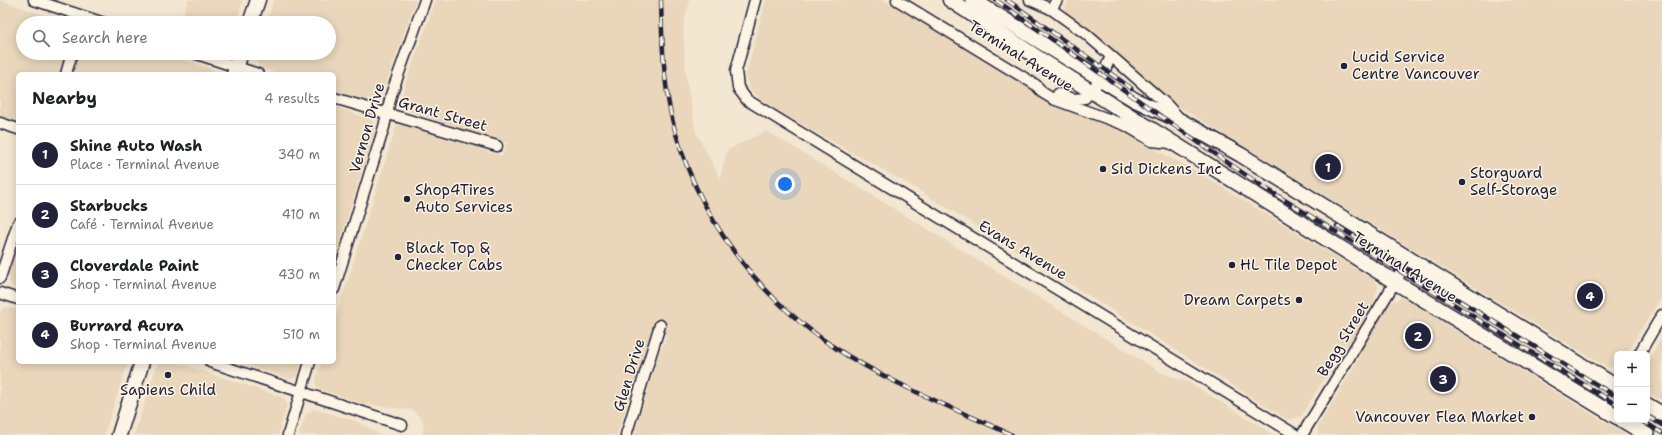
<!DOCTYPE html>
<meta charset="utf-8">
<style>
body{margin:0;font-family:"Shantell Sans",sans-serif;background:#f2f2f2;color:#202124}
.controls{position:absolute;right:12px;bottom:12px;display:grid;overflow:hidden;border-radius:6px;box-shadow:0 2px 10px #0003}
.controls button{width:36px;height:36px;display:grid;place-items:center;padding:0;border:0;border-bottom:1px solid #e0e0e0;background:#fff;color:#202124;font:20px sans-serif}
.you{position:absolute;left:785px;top:184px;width:14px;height:14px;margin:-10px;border:3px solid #fff;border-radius:50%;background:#1a73e8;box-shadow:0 0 0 6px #1a73e833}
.badge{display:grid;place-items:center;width:26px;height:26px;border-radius:50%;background:#22223b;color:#fff;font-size:13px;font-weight:700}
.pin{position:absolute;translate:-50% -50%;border:2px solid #fff;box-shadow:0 1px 4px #0006}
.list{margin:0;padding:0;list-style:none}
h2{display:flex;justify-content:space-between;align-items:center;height:52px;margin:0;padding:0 16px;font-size:17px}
h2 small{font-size:13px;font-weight:400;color:#757577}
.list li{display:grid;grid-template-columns:26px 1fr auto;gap:12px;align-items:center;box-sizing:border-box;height:60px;padding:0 16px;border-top:1px solid #e0e0e0}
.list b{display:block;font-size:15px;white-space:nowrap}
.list p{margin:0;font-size:13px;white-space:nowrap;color:#757577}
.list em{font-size:13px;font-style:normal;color:#757577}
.icon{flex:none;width:22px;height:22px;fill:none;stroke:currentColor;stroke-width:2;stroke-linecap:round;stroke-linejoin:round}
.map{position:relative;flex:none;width:1662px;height:435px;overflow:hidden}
.search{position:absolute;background:#fff;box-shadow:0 2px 10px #0003;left:16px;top:16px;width:320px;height:44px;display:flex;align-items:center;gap:10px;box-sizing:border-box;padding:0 14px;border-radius:22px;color:#757577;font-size:15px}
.panel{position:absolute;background:#fff;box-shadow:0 2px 10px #0003;left:16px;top:72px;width:320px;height:292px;border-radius:6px}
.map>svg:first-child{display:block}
.built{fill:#e9d6bb}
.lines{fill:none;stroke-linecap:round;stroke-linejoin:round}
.street-casing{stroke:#22223b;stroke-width:13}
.secondary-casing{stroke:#22223b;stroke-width:17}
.street{stroke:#fcf5e5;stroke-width:10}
.secondary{stroke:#fcf5e5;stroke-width:14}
.rail-casing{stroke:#22223b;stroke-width:4.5}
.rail{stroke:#fcf5e5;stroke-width:3;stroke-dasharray:9;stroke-linecap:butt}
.poi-dot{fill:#22223b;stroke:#fcf5e5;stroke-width:1.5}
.labels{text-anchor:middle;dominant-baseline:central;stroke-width:3;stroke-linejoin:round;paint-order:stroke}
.street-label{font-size:15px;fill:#22223b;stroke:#fcf5e5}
.poi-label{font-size:15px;fill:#22223b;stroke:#fcf5e5;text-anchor:start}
</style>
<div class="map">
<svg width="1662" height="435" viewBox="0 0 1662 435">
<rect width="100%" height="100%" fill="#f3e7d2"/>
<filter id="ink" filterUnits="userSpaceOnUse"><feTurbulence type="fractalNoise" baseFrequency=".025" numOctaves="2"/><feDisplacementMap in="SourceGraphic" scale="8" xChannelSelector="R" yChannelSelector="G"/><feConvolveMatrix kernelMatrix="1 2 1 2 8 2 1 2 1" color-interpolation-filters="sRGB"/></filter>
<g filter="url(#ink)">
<g class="built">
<path d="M 0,0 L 67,23 L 23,23 L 23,53 L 66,53 L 59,74 L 18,74 L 18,124 L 0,118 Z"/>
<path d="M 188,0 L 243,0 L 236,23 L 180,23 Z"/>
<path d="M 274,0 L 416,0 L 381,97 L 377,100 L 370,99 L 361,101 L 334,92 L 334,74 L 279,74 L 264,69 L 258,64 L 255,59 L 256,53 L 329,53 L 329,23 L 266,23 Z"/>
<path d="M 436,0 L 690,0 L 683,26 L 686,78 L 696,132 L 720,178 L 727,150 L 767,131 L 1162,373 L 1190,383 L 1274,435 L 634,435 L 658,356 L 667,336 L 653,328 L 617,435 L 422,435 L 424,429 L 422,419 L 413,410 L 364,404 L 321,390 L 316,385 L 316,379 L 322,362 L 334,362 L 334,323 L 396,127 L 399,125 L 404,125 L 502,156 L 507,143 L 421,115 L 408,110 L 402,105 L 401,99 L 406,82 Z"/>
<path d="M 766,0 L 884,0 L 1047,99 L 1122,129 L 1163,154 L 1189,167 L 1374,280 L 1378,287 L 1373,304 L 1349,344 L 1343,348 L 1301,416 L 1294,419 L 1287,419 L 917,189 L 778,111 L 759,98 L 750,89 L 746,74 Z"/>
<path d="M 1069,0 L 1662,0 L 1662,296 L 1626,354 L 1617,354 L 1617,366 L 1610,368 L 1603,365 L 1168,100 L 1088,30 L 1066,15 L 1065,9 Z"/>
<path d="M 79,53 L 163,53 L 212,69 L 217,74 L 72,74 Z"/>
<path d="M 334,106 L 371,120 L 375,124 L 375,129 L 334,260 Z"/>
<path d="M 18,241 L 18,289 L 12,286 L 9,281 L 10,266 Z"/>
<path d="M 1402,298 L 1405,299 L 1626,435 L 1318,435 L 1318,426 L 1320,423 L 1359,359 L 1364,343 L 1385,309 L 1391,302 Z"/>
<path d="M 9,307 L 18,310 L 18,362 L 128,362 L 104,435 L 0,435 L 0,312 L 4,308 Z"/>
<path d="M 1662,338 L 1662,401 L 1647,391 L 1647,362 Z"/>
<path d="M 158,362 L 175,362 L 282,397 L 285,399 L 287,405 L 278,435 L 134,435 Z"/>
<path d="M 239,362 L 302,362 L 297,376 L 290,379 Z"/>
<path d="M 314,409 L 359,422 L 380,435 L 299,435 L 306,414 Z"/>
</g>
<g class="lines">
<defs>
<g id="street">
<path d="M 34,0 L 104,23"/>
<path d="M 755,0 L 736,71 L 738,88 L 747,100 L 1296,435"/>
<path d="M 897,0 L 1036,85 L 1043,93 L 1053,99 L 1125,125 L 1152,141 L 1171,143"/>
<path d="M 1030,0 L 1051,9 L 1086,34 L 1166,104 L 1178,117"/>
<path d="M 1051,9 L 1057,0"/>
<path d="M 194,53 L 258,74"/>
<path d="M 66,74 L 72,53"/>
<path d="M 1058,94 L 1074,99 L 1085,98 L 1101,79 L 1111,56"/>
<path d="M 334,98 L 497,146"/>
<path d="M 0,123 L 18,129"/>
<path d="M 0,278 L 18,223"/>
<path d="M 334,289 L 384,127 L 391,95 L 425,0"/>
<path d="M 0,293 L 18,299"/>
<path d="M 1639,354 L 1662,315"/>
<path d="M 210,362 L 402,425"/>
<path d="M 1605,410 L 1617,390"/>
<path d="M 288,435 L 310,362"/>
<path d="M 626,435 L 660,325"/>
<path d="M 1302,435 L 1409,259"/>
</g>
<g id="secondary">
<path d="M 950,0 L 1043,61 L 1395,282 L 1617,417"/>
<path d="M 973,0 L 1135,100 L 1181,121 L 1241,155 L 1617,387"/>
<path d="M 250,23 L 258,0"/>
<path d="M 234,74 L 241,53"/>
<path d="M 1647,405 L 1662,414"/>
<path d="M 1622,420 L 1647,435"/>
<path d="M 119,435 L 142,362"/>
</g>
</defs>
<use href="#street" class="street-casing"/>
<use href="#secondary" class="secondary-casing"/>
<use href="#street" class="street"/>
<use href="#secondary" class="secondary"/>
<defs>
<g id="rail">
<path d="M 661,0 C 662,38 663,77 671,115 C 695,216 759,302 848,356 C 900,387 957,410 1012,435"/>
<path d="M 996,0 L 1202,145 L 1265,188 L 1617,405"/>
<path d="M 1007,0 L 1131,88"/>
<path d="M 1337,226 L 1617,397"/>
<path d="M 1647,416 L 1662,425"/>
<path d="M 1641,420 L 1662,433"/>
</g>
</defs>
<use href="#rail" class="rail-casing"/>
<use href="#rail" class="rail"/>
</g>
</g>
<g class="poi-dot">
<circle cx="1344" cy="66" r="4"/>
<circle cx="1103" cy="169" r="4"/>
<circle cx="1462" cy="182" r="4"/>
<circle cx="407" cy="199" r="4"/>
<circle cx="398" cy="257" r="4"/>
<circle cx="1232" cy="265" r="4"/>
<circle cx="1299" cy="300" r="4"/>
<circle cx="168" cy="375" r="4"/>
<circle cx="1532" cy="417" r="4"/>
</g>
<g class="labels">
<g class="street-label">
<text transform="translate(1021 56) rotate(32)">Terminal Avenue</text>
<text transform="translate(443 114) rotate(16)">Grant Street</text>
<text transform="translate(367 128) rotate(-74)">Vernon Drive</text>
<text transform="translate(1023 250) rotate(31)">Evans Avenue</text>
<text transform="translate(1405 267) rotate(32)">Terminal Avenue</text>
<text transform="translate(1343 339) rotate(-59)">Begg Street</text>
<text transform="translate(629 375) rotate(-73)">Glen Drive</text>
</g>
<g class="poi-label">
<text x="1352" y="57">Lucid Service<tspan x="1352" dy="17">Centre Vancouver</tspan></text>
<text x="1111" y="169">Sid Dickens Inc</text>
<text x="1470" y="173">Storguard<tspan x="1470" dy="17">Self-Storage</tspan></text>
<text x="415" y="190">Shop4Tires<tspan x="415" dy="17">Auto Services</tspan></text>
<text x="406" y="248">Black Top &amp;<tspan x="406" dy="17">Checker Cabs</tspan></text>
<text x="1240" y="265">HL Tile Depot</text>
<text x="1291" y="300" text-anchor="end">Dream Carpets</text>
<text x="168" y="390" text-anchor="middle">Sapiens Child</text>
<text x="1524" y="417" text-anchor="end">Vancouver Flea Market</text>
</g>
</g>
</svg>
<div class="controls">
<button>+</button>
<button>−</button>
</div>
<div class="you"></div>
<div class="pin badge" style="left:1328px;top:167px">1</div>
<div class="pin badge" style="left:1418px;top:336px">2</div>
<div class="pin badge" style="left:1443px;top:379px">3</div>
<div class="pin badge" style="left:1590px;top:296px">4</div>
<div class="search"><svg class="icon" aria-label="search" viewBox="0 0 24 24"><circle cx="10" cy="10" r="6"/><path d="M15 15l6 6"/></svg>Search here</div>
<section class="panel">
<h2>Nearby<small>4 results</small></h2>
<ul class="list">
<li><span class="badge">1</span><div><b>Shine Auto Wash</b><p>Place · Terminal Avenue</p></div><em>340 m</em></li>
<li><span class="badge">2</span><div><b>Starbucks</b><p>Café · Terminal Avenue</p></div><em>410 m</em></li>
<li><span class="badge">3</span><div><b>Cloverdale Paint</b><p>Shop · Terminal Avenue</p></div><em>430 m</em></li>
<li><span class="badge">4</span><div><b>Burrard Acura</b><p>Shop · Terminal Avenue</p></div><em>510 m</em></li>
</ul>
</section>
</div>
